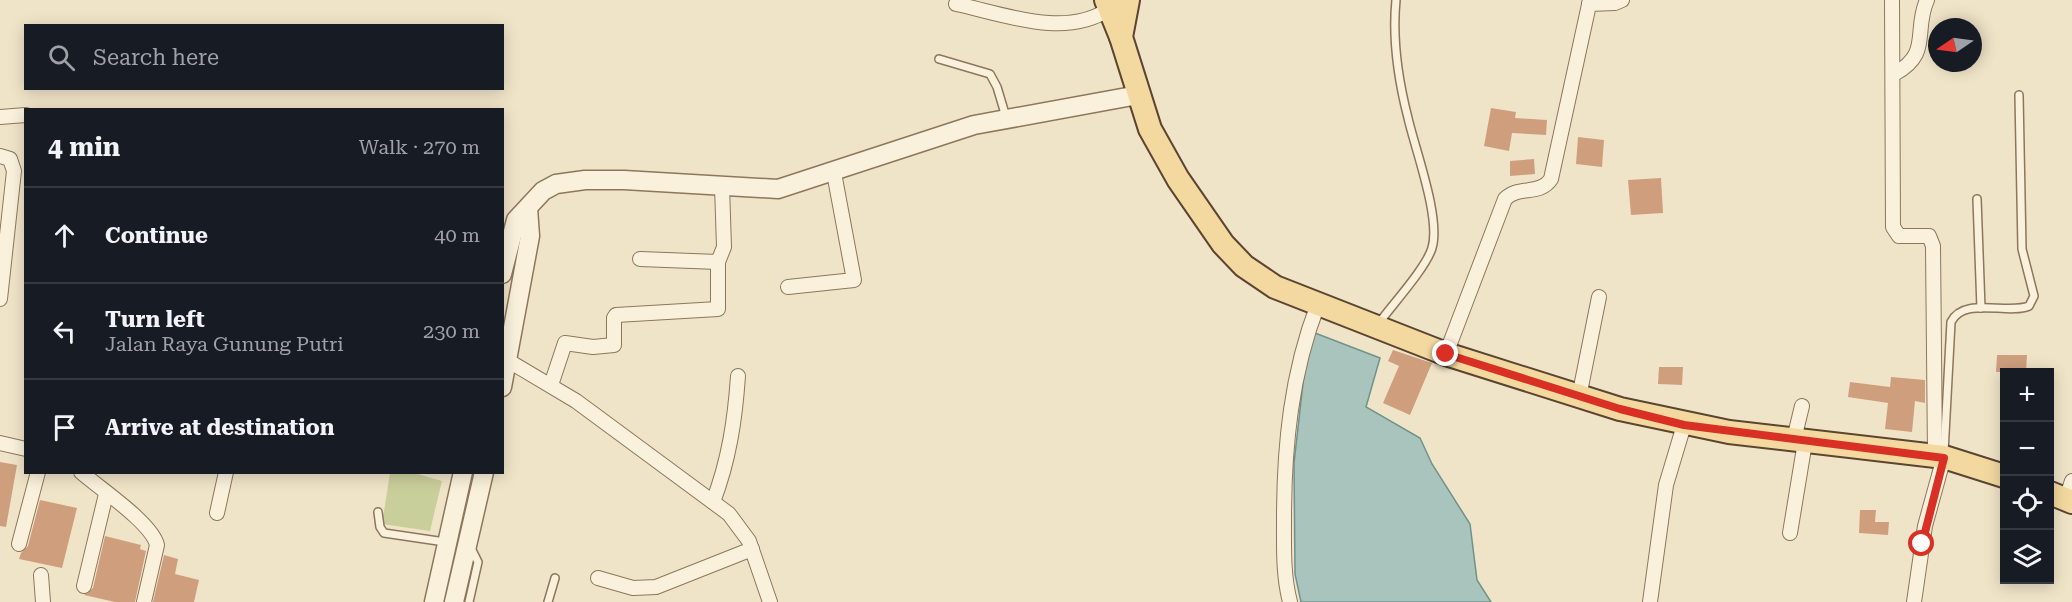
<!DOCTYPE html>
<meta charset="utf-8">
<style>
body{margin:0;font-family:"Roboto Serif",serif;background:#20242c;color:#f1f3f6}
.controls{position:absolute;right:18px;bottom:18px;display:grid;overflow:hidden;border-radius:0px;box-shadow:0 3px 15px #0003}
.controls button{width:54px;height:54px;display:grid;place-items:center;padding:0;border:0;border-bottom:2px solid #363941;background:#171b24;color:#f1f3f6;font:30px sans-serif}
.compass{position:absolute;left:1928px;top:18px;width:54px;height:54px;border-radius:50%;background:#171b24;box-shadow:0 3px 15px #0003;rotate:257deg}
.stop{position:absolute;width:18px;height:18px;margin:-14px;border:4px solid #d93025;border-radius:50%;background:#fff}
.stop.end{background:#d93025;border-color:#fff;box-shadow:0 2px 6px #0008}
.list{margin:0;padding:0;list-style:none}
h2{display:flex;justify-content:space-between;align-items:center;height:78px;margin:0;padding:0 24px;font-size:26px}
h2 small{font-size:20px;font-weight:400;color:#9ea1a6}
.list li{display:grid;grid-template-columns:39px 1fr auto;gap:18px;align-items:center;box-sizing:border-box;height:96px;padding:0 24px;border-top:2px solid #363941}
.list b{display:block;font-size:22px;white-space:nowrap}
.list p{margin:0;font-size:20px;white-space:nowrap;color:#9ea1a6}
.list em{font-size:20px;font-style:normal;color:#9ea1a6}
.icon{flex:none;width:33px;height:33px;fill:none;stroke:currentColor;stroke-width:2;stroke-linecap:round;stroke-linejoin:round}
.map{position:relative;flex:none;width:2072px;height:602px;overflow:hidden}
.search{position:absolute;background:#171b24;box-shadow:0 3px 15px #0003;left:24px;top:24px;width:480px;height:66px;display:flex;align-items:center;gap:15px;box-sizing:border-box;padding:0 21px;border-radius:0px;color:#9ea1a6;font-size:22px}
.panel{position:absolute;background:#171b24;box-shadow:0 3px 15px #0003;left:24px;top:108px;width:480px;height:366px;border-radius:0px}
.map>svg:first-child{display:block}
.green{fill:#c9cf9b}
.water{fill:#a9c4bc;stroke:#6f938a;stroke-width:1.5}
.building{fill:#cf9f7d}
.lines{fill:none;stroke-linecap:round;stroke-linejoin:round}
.service-casing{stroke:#8d765c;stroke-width:10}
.minor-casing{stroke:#8d765c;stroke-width:16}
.tertiary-casing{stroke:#8d765c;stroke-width:21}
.primary-casing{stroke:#5b4430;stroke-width:26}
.service{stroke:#faf1dc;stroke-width:7}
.minor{stroke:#faf1dc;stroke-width:14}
.tertiary{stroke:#faf1dc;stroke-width:18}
.primary{stroke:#f3d9a0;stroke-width:22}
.route{stroke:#d93025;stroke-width:8}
</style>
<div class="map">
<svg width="2072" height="602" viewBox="0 0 2072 602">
<rect width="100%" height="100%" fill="#f0e4c8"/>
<path class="green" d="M 390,473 L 414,473 L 442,481 L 430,531 L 382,524 Z"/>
<path class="water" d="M 1315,333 L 1380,358 L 1366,407 L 1420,438 L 1432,464 L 1470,524 L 1477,580 L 1491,602 L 1301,602 L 1295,574 L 1294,463 L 1307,348 Z"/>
<g class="building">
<path d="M 1491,108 L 1516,112 L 1515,118 L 1547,120 L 1546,135 L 1512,133 L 1509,151 L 1484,146 Z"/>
<path d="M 1578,137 L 1604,140 L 1602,167 L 1576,164 Z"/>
<path d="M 1534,159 L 1535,174 L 1510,176 L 1510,161 Z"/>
<path d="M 1661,178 L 1663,213 L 1631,215 L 1628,180 Z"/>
<path d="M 1393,350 L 1432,363 L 1410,415 L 1383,403 L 1399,366 L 1388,361 Z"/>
<path d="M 1997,355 L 2027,355 L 2026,372 L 1996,372 Z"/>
<path d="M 1659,367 L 1683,367 L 1682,385 L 1658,384 Z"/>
<path d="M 1891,377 L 1925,380 L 1925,403 L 1915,401 L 1912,432 L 1885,429 L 1888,403 L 1848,397 L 1850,382 L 1890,387 Z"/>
<path d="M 0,462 L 17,465 L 6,527 L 0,526 Z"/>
<path d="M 40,500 L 77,508 L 62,568 L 19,559 L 21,553 L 28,546 Z"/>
<path d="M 1860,510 L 1876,510 L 1875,522 L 1889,522 L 1888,535 L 1859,533 Z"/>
<path d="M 105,536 L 141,545 L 140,549 L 146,551 L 135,602 L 115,602 L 84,595 L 93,588 Z"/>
<path d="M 164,555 L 178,559 L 175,574 L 199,580 L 194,602 L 153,602 Z"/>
</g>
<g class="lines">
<defs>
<g id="service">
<path d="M 939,59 L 990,74 L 997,87 L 1006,117"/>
<path d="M 1977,199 L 1981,308"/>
<path d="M 1379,323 C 1392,305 1426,268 1432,248 C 1441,218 1415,149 1408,118 C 1398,79 1392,40 1396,0"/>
<path d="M 1944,453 L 1951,322 C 1964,296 2007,315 2029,306 L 2034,296 L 2022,249 L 2019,95"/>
<path d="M 378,512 L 380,527 L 384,533 L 445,542"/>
<path d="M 469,602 L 478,562 L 470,546"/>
<path d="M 548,602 L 555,578"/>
</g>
<g id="minor">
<path d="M 1892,0 L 1893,227 L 1899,236 L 1929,236 L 1933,246 L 1935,456"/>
<path d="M 956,4 C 1004,14 1065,39 1109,9"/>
<path d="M 1589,4 L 1615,3 L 1622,0"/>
<path d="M 1894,74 C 1932,54 1913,31 1927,0"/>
<path d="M 0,117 L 26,115"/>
<path d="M 0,156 L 10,159 L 14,171 L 0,299"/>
<path d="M 640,259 L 718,262"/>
<path d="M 788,287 L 854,280 L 834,173"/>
<path d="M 1446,354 L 1505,199 C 1518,185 1540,196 1551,179 L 1590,0"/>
<path d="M 502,357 L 576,401 L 729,514 L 749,541 L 770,602"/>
<path d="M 551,385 L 565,343 L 593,347 L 614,345 L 614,318 L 616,315 L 718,309 L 718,262 L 724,247 L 722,186"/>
<path d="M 1579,397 L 1599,297"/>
<path d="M 1794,439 L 1802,406"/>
<path d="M 0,443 L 26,449"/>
<path d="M 81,472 C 99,488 152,523 157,545 L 144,602"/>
<path d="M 2066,499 L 2072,481"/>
<path d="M 713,502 C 729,460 735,420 738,376"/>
<path d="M 217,513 L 226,472"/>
<path d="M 1790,533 L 1805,442"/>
<path d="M 19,544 L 38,472"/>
<path d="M 41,575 L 43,602"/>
<path d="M 598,578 L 633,588 L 656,587 L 752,549"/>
<path d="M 84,586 L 106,494"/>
<path d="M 1290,602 C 1283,575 1284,548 1284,520 C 1284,446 1291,374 1318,304"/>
<path d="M 1650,602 L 1666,485 L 1684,425"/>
<path d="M 1914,602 L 1925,526 L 1944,457"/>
</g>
<g id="tertiary">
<path d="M 502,274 L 516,220 L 543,191 L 556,184 L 585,180 L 624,180 L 778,189 L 974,125 L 1138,95"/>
<path d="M 502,387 L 530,236 L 528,208"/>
<path d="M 434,602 L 463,472"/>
<path d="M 454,602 L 484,472"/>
</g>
<g id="primary">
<path d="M 1106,0 L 1121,37"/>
<path d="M 1128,0 L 1121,37 L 1150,129 L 1178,179 L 1223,244 L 1244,266 L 1275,287 L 1446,354 L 1620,409 L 1729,432 L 1944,457 L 2004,476"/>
<path d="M 2050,493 L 2072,502"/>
</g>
</defs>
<use href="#service" class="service-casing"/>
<use href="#minor" class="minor-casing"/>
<use href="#tertiary" class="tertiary-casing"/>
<use href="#primary" class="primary-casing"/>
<use href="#service" class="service"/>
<use href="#minor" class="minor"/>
<use href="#tertiary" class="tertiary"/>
<use href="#primary" class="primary"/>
</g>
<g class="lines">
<path class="route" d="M 1446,354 L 1620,409 L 1684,425 L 1944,458 L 1922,544"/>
</g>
</svg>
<div class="controls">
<button>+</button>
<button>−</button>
<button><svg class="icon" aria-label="locate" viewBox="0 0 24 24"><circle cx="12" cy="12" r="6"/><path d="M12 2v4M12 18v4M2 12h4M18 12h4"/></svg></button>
<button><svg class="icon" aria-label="layers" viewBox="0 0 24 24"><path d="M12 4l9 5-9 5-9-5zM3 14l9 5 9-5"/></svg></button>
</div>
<svg class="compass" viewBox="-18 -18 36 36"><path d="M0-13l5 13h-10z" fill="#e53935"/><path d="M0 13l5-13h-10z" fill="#9ea1a6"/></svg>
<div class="stop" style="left:1922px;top:544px"></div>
<div class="stop end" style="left:1446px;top:354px"></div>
<div class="search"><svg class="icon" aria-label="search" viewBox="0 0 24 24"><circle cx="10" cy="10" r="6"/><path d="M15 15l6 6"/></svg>Search here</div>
<section class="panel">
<h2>4 min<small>Walk · 270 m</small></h2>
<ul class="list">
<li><svg class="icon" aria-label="ahead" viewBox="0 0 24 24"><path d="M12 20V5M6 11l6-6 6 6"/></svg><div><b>Continue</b></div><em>40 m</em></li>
<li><svg class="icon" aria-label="left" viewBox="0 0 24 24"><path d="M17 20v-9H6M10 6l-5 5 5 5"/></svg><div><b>Turn left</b><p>Jalan Raya Gunung Putri</p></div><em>230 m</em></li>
<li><svg class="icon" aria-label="arrive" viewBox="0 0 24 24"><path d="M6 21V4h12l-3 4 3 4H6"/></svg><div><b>Arrive at destination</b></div></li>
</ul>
</section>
</div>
